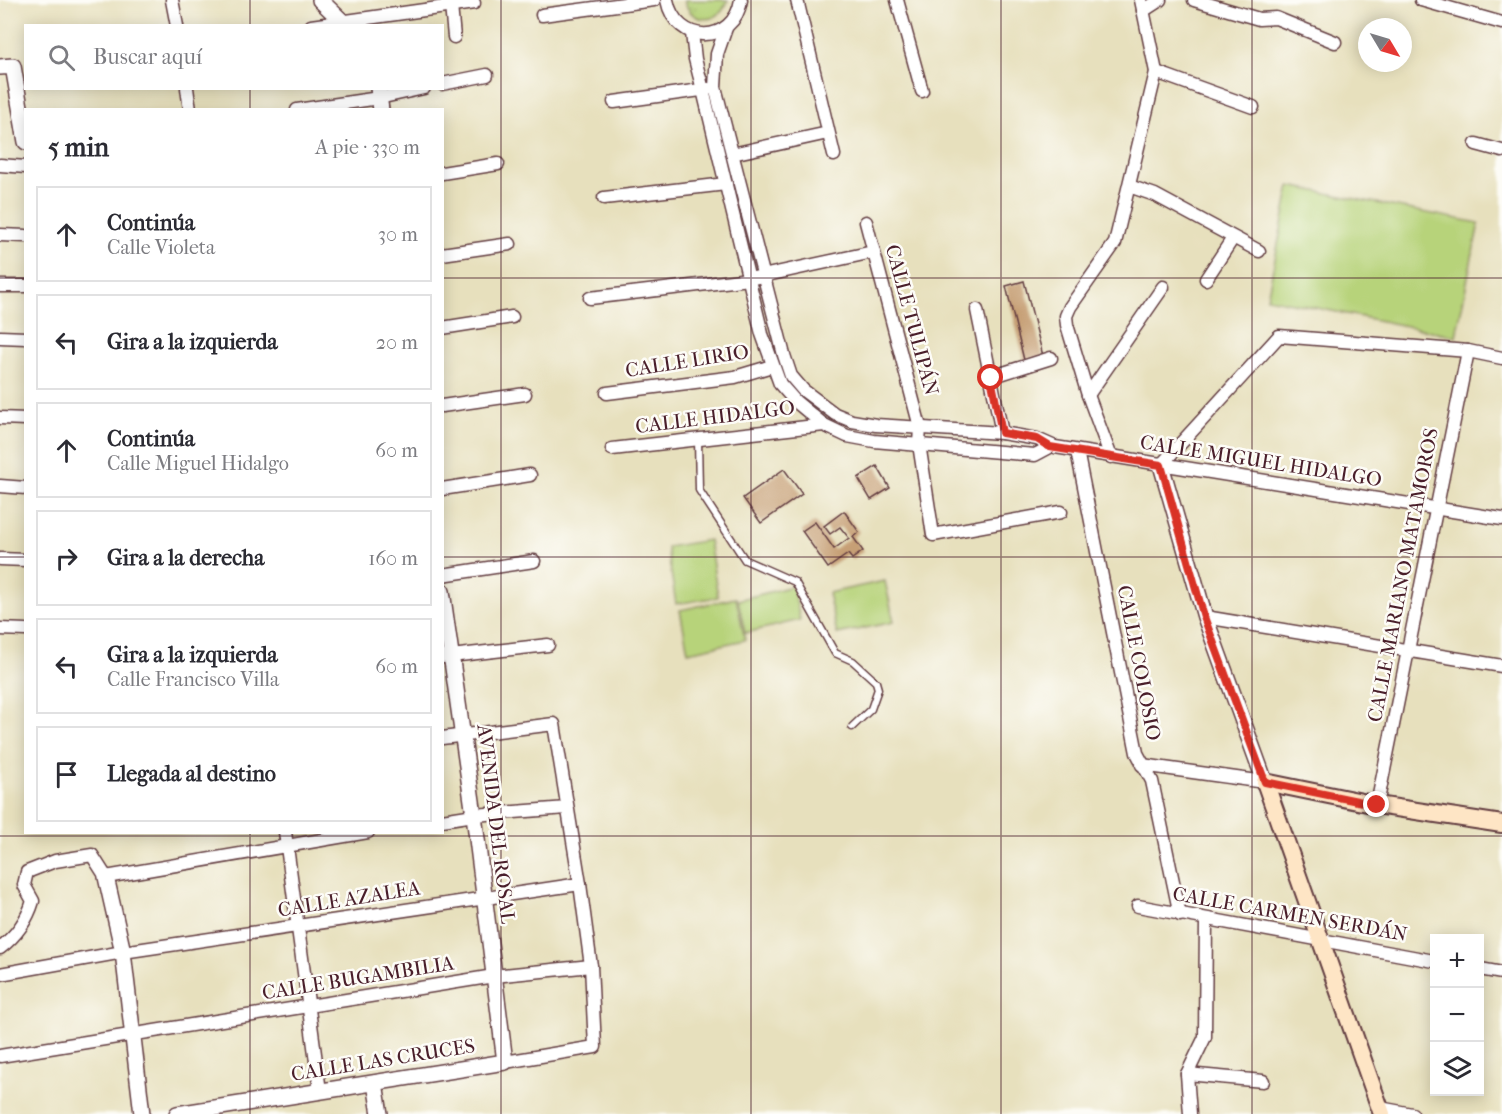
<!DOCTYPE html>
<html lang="es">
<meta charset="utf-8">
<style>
body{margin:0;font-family:"IM FELL French Canon",serif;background:#f7f7f7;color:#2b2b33}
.controls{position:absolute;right:18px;bottom:18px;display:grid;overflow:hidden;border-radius:0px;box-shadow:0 3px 15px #0003}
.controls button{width:54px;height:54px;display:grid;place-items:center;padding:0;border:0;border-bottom:2px solid #e1e1e2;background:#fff;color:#2b2b33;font:30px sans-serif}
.compass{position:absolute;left:1358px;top:18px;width:54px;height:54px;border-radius:50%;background:#fff;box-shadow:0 3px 15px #0003;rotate:128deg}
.stop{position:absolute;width:18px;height:18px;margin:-14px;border:4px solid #d93025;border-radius:50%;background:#fff}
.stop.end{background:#d93025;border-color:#fff;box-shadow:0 2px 6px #0008}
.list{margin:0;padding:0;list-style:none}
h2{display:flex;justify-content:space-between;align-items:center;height:78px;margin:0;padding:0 24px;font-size:26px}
h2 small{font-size:20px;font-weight:400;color:#7c7c81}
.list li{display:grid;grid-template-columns:39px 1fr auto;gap:18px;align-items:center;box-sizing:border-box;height:96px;margin:0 12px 12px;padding:0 12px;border:2px solid #e1e1e2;border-radius:0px}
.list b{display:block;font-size:22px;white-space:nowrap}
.list p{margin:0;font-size:20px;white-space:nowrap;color:#7c7c81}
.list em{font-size:20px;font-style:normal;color:#7c7c81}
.icon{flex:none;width:33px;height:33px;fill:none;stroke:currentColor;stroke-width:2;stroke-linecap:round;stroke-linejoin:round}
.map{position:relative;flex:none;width:1502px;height:1114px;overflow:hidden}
.search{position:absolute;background:#fff;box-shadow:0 3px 15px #0003;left:24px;top:24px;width:420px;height:66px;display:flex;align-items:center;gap:15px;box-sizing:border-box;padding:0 21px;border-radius:0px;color:#7c7c81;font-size:22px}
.panel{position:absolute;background:#fff;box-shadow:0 3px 15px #0003;left:24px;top:108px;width:420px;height:726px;border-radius:0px}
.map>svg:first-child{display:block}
.grass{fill:#b7d37a;stroke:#807952;stroke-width:1.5}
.park{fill:url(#park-tufts);stroke:#807952;stroke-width:1.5}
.building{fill:#c69f75}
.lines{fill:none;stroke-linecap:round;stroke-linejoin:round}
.service-casing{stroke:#623c41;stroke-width:9}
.minor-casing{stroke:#623c41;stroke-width:15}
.tertiary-casing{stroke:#623c41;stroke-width:18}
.secondary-casing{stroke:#623c41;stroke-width:20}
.service{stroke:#fff;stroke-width:6}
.minor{stroke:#fff;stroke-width:12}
.tertiary{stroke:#fff;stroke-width:15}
.secondary{stroke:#fee5c5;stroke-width:16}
.route{stroke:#d93025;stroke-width:8}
.grid{fill:none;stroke:#4a1f2b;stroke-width:1.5;stroke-opacity:0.55}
.labels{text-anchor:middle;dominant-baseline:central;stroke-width:5;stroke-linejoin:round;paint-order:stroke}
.street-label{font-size:20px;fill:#4a1f2b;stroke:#fdfcf7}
</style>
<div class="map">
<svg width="1502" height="1114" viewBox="0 0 1502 1114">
<defs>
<pattern id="park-tufts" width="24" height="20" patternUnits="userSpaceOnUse" patternTransform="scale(1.5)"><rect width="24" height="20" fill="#b7d37a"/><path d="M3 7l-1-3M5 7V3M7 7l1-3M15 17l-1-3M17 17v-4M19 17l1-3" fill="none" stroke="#9fb56a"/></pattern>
</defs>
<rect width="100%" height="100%" fill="#fdfcf7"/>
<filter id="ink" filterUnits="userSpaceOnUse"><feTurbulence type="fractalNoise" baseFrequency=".0167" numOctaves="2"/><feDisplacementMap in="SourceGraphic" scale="12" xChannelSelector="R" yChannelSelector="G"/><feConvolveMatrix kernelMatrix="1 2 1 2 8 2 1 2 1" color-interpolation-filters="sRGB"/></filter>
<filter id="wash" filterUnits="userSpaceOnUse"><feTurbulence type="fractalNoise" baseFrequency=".008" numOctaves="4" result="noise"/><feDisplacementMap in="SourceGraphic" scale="24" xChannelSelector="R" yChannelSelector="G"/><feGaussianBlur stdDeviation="1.35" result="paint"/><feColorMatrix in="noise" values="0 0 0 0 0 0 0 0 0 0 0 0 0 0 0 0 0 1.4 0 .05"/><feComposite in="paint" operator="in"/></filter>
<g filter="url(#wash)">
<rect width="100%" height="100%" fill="#e7e0bd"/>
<g class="grass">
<path d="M 1290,186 L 1479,223 L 1456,336 L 1267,298 Z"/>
<path d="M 709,540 L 718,597 L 676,604 L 667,547 Z"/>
<path d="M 885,581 L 894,622 L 837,634 L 828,593 Z"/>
<path d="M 793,586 L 800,620 L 745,633 L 738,600 Z"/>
<path d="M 736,598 L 745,640 L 688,652 L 680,610 Z"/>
</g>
<path class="park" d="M 684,0 L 728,0 C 720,25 691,25 684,0 Z"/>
<g id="blocks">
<g class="building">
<path d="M 1024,281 L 1043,356 L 1024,360 L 1006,286 Z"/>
<path d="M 877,466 L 890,488 L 871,500 L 858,478 Z"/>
<path d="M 784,469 L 802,494 L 761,523 L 743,498 Z"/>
<path d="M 844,511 L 859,532 L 853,537 L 863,551 L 852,559 L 848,554 L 828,568 L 802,531 L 815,522 L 834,549 L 849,538 L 840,527 L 830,534 L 824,526 Z"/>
</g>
</g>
</g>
<g filter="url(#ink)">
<use href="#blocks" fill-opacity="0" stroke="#623c41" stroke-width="1.5"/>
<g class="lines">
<defs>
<path id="service" d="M 698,439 L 699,490 L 745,560 L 795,582 L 835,653 L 853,661 L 876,682 L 878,689 L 871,709 L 852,727"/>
<g id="minor">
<path d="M 172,0 L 177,26"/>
<path d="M 667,0 C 676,46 734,45 741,0"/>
<path d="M 797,0 L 834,155"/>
<path d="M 897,0 L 922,91"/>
<path d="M 1194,0 L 1259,19 L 1276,18 L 1335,42"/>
<path d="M 1421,0 L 1502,23"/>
<path d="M 451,6 L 454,37"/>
<path d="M 1143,11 L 1160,0"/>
<path d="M 542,15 L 654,0"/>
<path d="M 311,26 L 474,3"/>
<path d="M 726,28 L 717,54 L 715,87 L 784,355 L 791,376 L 803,390 L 835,414 L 852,421 L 876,425 L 1002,433 L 1037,439 L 1055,447 L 1502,519"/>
<path d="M 692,33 L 695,59 L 703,90 L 762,334 L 780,384 L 795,401 L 824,425 L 847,436 L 874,441 L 1035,455 L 1050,447"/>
<path d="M 1156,72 L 1253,107"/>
<path d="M 442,84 L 487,75"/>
<path d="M 187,88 L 190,110"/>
<path d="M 614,102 L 708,89"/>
<path d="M 297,110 L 379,98 L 424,88"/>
<path d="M 1476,144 L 1502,151"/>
<path d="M 732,154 L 828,133"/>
<path d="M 0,165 L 26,167"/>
<path d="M 442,173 L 498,164"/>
<path d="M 1129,186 L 1155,195 L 1259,251"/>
<path d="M 604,198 L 726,184"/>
<path d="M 866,222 L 920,427 L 919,444 L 933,535 L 1061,512"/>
<path d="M 0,235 L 26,236"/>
<path d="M 442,254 L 510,244"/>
<path d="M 1206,279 L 1233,238"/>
<path d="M 0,286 L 26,286"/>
<path d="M 590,298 L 749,279 L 873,252"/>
<path d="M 977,310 L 1002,433"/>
<path d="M 442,328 L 512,317"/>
<path d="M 0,337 L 26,338"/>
<path d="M 991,377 L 1051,358"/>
<path d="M 607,393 L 735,377 L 772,366"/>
<path d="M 1088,395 L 1163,287"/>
<path d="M 442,406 L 525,394"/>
<path d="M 0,418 L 26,419"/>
<path d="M 612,449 L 824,425"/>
<path d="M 1077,451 L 1137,753 L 1152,781 L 1180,915"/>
<path d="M 1111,457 L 1088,395 L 1067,325 L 1066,316 L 1070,307 L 1115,243 L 1156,72 L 1141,0"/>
<path d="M 1161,465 L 1279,336 L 1468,351 L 1502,358"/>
<path d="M 0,486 L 26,488"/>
<path d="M 442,489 L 530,475"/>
<path d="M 0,559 L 26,560"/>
<path d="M 442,575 L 534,561"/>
<path d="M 1205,617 L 1502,666"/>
<path d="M 0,629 L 26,630"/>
<path d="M 442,657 L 548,645"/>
<path d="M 442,738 L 554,724 L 580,884 L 591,966 L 595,1047 L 505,1062"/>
<path d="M 1142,765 L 1265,782"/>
<path d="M 1377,805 L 1468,351"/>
<path d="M 442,820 L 474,815 L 567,808"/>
<path d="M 285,832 L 320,1091"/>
<path d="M 1138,906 L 1434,961"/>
<path d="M 0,948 C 17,935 27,921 33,901 L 24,885 L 27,872 L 55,861 L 92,855 L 106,877 L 368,832"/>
<path d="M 1480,969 L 1502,973"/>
<path d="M 0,974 L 123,952 L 580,884"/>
<path d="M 0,1056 L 494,976 L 591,966"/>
<path d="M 1187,1074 L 1263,1081"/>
<path d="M 1380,1108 L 1412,1114"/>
<path d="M 1190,1114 L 1187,1074 L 1205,1037 L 1206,920"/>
</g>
<g id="tertiary">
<path d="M 320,0 L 347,26"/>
<path d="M 0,67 L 13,66 L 26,142"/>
<path d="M 378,88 L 381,110"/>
<path d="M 1161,465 L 1205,617 L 1265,782"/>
<path d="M 106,877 L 123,952 L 142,1114"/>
<path d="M 375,1083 L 380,1114"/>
<path d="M 177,1114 L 505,1062 L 474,815 L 442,591"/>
</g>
<g id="secondary">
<path d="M 1265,782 L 1382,1114"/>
<path d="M 1265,782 L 1377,805 L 1502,824"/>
</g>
</defs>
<use href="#service" class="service-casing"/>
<use href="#minor" class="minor-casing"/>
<use href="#tertiary" class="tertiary-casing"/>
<use href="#secondary" class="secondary-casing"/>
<use href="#service" class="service"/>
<use href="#minor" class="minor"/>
<use href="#tertiary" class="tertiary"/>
<use href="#secondary" class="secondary"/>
</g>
</g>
<g class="lines" filter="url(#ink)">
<path class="route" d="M 991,378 L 1002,433 L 1037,439 L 1050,447 L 1161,465 L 1204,617 L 1265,782 L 1377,805"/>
</g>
<path class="grid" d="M 250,0 L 250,26M 501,0 L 501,1114M 751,0 L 751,1114M 1001,0 L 1001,1114M 1252,0 L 1252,1114M 250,88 L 250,110M 0,278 L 26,278M 442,278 L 1502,278M 0,557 L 26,557M 442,557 L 1502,557M 250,832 L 250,1114M 0,836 L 1502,836"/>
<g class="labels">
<g class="street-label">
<text transform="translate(912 320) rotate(75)">CALLE TULIPÁN</text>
<text transform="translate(687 361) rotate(-9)">CALLE LIRIO</text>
<text transform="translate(715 417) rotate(-7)">CALLE HIDALGO</text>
<text transform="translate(1261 461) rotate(9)">CALLE MIGUEL HIDALGO</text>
<text transform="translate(1403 575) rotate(-79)">CALLE MARIANO MATAMOROS</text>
<text transform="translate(1139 663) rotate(79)">CALLE COLOSIO</text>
<text transform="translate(496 824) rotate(83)">AVENIDA DEL ROSAL</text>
<text transform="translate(349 899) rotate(-9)">CALLE AZALEA</text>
<text transform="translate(1290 914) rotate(10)">CALLE CARMEN SERDÁN</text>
<text transform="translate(358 978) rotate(-9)">CALLE BUGAMBILIA</text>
<text transform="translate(383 1060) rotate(-9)">CALLE LAS CRUCES</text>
</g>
</g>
</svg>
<div class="controls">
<button>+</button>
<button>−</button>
<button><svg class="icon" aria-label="layers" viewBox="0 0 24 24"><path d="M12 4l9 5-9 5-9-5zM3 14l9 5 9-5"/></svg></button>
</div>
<svg class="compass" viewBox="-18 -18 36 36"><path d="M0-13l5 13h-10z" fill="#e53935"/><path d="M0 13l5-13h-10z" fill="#7c7c81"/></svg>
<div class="stop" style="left:991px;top:378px"></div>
<div class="stop end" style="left:1377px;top:805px"></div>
<div class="search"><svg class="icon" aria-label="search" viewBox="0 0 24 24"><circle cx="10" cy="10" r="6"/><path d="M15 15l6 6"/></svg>Buscar aquí</div>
<section class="panel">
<h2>5 min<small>A pie · 330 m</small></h2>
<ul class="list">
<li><svg class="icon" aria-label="ahead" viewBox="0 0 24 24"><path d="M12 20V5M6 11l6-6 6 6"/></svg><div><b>Continúa</b><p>Calle Violeta</p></div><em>30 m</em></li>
<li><svg class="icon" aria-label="left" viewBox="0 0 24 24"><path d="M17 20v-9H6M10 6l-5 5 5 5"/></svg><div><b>Gira a la izquierda</b></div><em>20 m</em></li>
<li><svg class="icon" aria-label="ahead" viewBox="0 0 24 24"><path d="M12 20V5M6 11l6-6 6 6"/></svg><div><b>Continúa</b><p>Calle Miguel Hidalgo</p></div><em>60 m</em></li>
<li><svg class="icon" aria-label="right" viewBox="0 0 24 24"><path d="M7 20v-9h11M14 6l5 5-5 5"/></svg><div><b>Gira a la derecha</b></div><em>160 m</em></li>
<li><svg class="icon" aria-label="left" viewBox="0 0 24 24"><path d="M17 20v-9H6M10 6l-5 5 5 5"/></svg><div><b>Gira a la izquierda</b><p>Calle Francisco Villa</p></div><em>60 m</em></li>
<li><svg class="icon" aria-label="arrive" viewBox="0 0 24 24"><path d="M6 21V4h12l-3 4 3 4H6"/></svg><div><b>Llegada al destino</b></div></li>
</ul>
</section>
</div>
